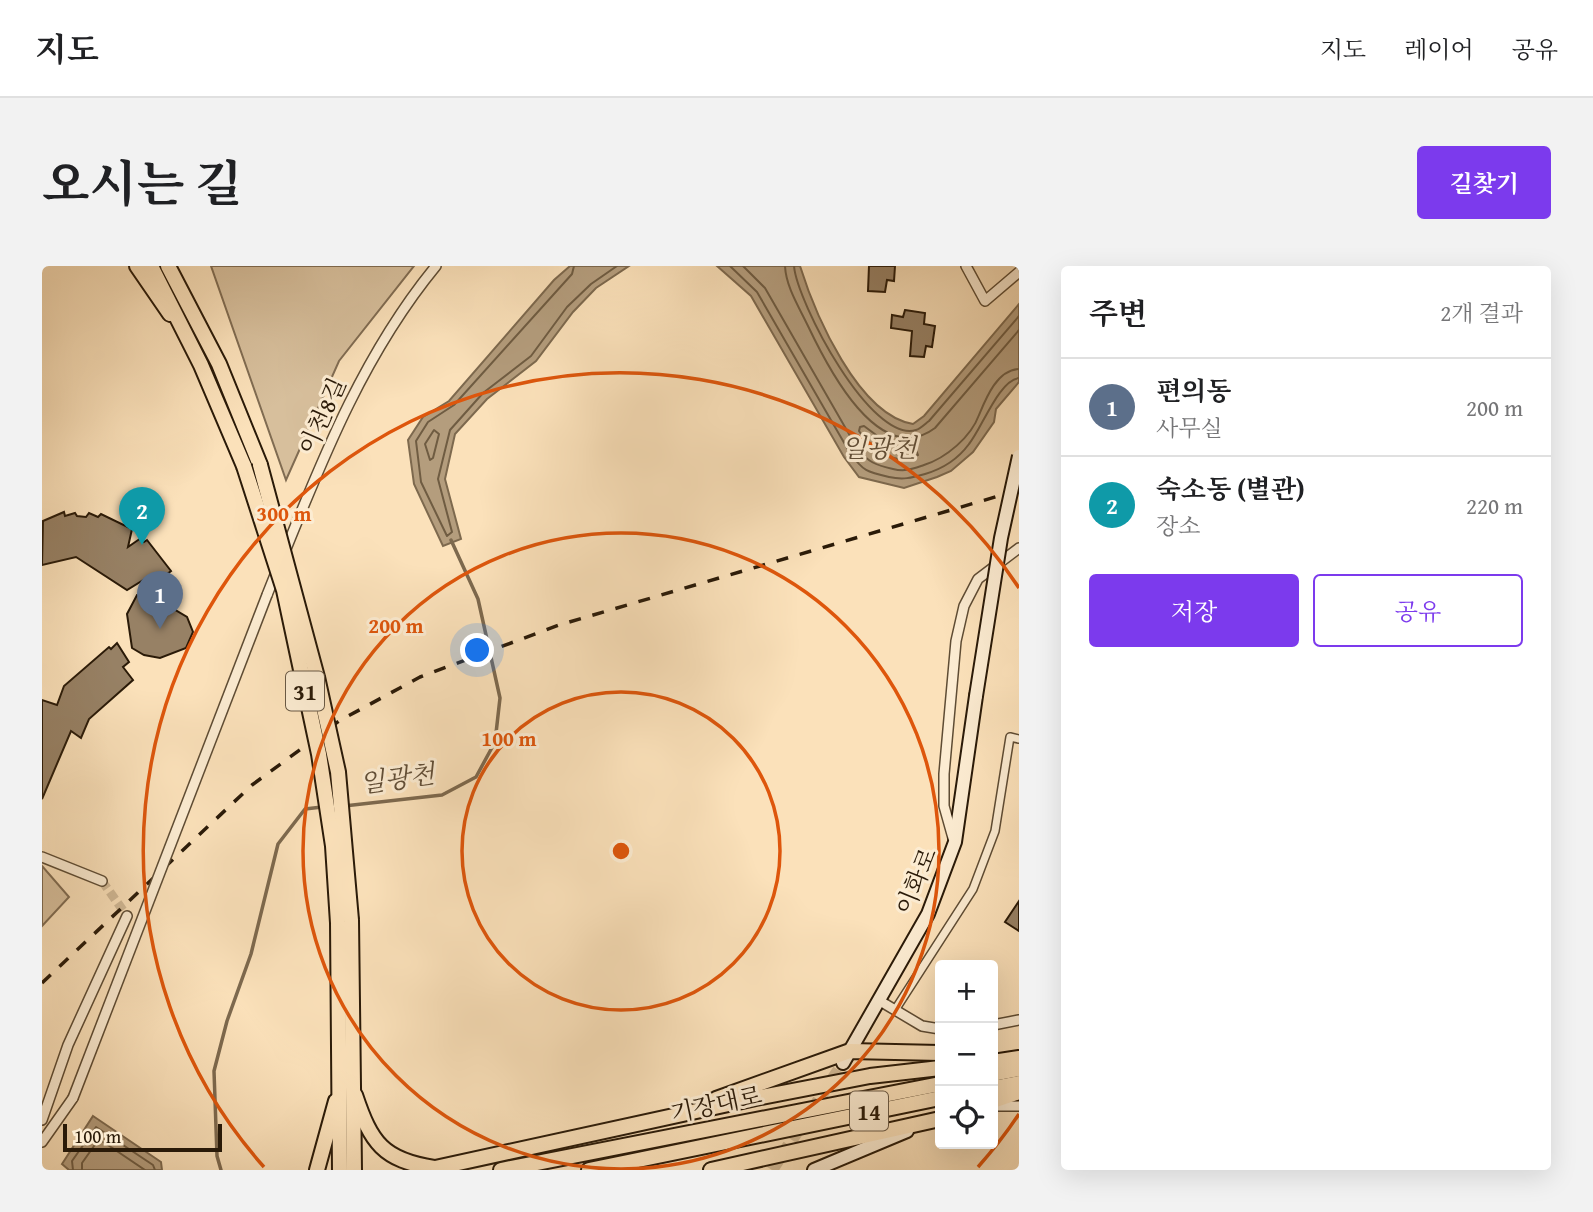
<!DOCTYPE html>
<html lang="ko">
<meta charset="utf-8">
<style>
body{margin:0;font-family:"Gentium Book Plus","Noto Serif KR",serif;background:#f2f2f2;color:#202124}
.controls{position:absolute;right:21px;bottom:21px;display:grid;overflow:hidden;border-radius:7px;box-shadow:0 7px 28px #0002}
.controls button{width:63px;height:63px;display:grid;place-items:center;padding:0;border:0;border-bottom:2px solid #e0e0e0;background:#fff;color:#202124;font:35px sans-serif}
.scale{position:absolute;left:21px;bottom:18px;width:159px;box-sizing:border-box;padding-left:7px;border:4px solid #2a1a08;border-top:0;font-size:19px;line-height:24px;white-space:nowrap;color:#2a1a08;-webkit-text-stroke:5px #fcecd2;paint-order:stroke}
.you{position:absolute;left:436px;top:385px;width:24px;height:24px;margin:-18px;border:5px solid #fff;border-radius:50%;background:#1a73e8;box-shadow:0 0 0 10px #1a73e833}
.badge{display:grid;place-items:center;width:46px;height:46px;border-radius:50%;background:#7c3aed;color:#fff;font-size:23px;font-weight:700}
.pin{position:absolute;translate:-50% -58px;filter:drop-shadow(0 2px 4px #0008)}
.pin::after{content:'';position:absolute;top:37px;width:24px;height:21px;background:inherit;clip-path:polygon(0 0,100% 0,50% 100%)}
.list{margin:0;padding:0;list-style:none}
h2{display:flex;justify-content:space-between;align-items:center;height:91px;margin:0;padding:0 28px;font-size:30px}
h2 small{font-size:23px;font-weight:400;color:#757577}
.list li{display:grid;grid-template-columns:46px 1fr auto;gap:21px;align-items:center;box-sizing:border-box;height:98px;padding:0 28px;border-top:2px solid #e0e0e0}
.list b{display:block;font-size:26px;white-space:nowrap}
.list p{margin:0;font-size:23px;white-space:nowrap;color:#757577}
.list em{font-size:23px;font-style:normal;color:#757577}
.actions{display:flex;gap:14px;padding:21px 28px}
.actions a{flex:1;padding:16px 0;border:2px solid #7c3aed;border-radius:7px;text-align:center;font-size:24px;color:#7c3aed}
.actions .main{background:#7c3aed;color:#fff}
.icon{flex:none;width:38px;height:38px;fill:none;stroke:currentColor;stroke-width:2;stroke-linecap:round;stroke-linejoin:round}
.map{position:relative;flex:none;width:977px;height:904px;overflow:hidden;border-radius:7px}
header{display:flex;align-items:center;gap:42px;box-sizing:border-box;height:98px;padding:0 35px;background:#fff;border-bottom:2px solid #e0e0e0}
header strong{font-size:33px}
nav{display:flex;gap:38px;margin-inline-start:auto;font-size:24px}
.intro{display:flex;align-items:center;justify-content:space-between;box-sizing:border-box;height:168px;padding:0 42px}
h1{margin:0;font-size:49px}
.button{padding:18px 32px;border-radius:7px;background:#7c3aed;color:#fff;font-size:24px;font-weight:700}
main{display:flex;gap:42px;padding:0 42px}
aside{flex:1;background:#fff;border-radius:7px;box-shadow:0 7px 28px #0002}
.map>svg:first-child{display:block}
.green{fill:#d7bf9c;stroke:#806c52;stroke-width:2}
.water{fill:#b49d7d;stroke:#7d694e;stroke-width:2}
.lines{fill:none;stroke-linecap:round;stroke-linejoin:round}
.shore{stroke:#6f5c42;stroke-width:2}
.stream{stroke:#7d694e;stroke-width:3.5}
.building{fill:#978165;stroke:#2a1a08;stroke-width:2}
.minor-tunnel{stroke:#d1b996;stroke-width:9;stroke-dasharray:9 4.5;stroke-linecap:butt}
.secondary-tunnel{stroke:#d1b996;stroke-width:12;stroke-dasharray:12 6;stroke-linecap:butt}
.pedestrian-casing{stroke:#5e4c34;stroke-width:10}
.minor-casing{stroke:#5e4c34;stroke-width:12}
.secondary-casing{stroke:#2a1a08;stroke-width:16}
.primary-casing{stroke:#2a1a08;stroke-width:18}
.trunk-casing{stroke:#2a1a08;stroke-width:18}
.pedestrian{stroke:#fcecd2;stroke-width:7}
.minor{stroke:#fcecd2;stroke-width:9}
.secondary{stroke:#fcecd2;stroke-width:12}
.primary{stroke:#fbe1ba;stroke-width:14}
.trunk{stroke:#fbe1ba;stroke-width:14}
.rail{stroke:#2a1a08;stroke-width:3.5;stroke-dasharray:12 12;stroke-linecap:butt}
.minor-bridge-casing{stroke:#5e4c34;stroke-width:12;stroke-linecap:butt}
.secondary-bridge-casing{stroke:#2a1a08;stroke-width:16;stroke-linecap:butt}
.trunk-bridge-casing{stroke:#2a1a08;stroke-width:18;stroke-linecap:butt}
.minor-bridge{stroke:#fcecd2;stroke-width:9}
.secondary-bridge{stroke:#fcecd2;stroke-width:12}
.trunk-bridge{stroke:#fbe1ba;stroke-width:14}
.ring{fill:none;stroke:#de560c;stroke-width:3.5}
.labels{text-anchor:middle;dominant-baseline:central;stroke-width:6;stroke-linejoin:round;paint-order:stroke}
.shield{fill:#fcecd2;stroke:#695945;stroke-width:2}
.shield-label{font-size:23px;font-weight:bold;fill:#2a1a08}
.street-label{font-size:24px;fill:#2a1a08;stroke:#fcecd2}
.water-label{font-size:26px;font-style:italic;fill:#614e37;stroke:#fcecd2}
.centre{fill:#de560c;stroke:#fcecd2;stroke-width:3.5}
.ring-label{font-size:21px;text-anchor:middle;font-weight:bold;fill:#de560c;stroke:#fcecd2;stroke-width:6;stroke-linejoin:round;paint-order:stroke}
</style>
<header>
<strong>지도</strong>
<nav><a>지도</a><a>레이어</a><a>공유</a></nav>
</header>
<div class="intro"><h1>오시는 길</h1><a class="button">길찾기</a></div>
<main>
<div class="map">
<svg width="977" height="904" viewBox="0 0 977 904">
<rect width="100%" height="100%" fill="#fbe1ba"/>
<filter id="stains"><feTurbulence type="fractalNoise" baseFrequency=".00286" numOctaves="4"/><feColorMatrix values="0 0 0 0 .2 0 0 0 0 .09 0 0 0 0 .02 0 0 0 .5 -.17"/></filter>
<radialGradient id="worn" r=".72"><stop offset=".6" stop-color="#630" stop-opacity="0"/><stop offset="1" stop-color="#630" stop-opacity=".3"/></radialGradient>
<g class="green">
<path d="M 169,0 L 372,0 L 297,95 L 244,214 Z"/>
<path d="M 0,600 L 27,631 L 0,660 Z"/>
</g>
<g class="water">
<path d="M 528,0 L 587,0 L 554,22 L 531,46 L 494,95 L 445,133 L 413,168 L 403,213 L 419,273 L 401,280 L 372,218 L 366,174 L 381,151 L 407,135 L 512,14 Z"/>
<path d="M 675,0 L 758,0 C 773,48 816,149 871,158 L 882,150 L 977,38 L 977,116 L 954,143 L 952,156 L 931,186 L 909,205 L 895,211 L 862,222 L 817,211 L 802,191 L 709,30 Z"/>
<path d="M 51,850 L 119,896 L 120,904 L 27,904 L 20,898 Z"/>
</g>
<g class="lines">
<g class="shore">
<path d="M 532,0 L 530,8 L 412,139 L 386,156 L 374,175 L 379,216 L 405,270 L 410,266 L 396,213 L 408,164 L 441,127 L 489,90 L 525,41 L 549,18 L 575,0"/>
<path d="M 688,0 L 715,26 L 808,187 C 821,205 825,206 847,211 C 861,214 869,212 883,208 C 900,203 916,193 927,178 C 940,162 957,114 977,112"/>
<path d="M 701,0 L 723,22 L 815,182 C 826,196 833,199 851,203 C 863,206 870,203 882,199 C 904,192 929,171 937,149 C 944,132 955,104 977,103"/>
<path d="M 743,0 C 744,21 757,41 766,60 C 785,100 837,204 893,162 L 977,64"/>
<path d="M 752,0 C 755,36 829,178 874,164 C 878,163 883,158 887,155 L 977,50"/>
<path d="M 818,161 L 822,160 L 849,180 L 874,184 L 876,189 L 861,194 L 833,188 L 817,165 Z"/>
<path d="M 392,164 L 397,168 L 391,192 L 388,194 L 383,178 Z"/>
<path d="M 31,904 L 30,895 L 54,861 L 111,899 L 113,904"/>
<path d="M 40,904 L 40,897 L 57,873 L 103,904"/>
</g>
<g class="stream">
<path d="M 302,540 L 400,529 L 434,511 L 453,476 L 458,432 L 436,333 L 409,274"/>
<path d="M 179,904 L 175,890 L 172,805 L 185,755 L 209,688 L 236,578 L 263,543 L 280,541"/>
</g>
</g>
<g class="building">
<path d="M 827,0 L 853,0 L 852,15 L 845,14 L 843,26 L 826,25 Z"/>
<path d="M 863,44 L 883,47 L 882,58 L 893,60 L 890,81 L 884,80 L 882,91 L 868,90 L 870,65 L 849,62 L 850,49 L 861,51 Z"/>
<path d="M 22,246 L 23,250 L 33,247 L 35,250 L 44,251 L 47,247 L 56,251 L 59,248 L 90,263 L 86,281 L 99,272 L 102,276 L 105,274 L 129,305 L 116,315 L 111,308 L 85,324 L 34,291 L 0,299 L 1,255 Z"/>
<path d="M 95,329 L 113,332 L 145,351 L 151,366 L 144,382 L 118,392 L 102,389 L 90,382 L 85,348 Z"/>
<path d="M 75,377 L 87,396 L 81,401 L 91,414 L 47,453 L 39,472 L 29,465 L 0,533 L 0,434 L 15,439 L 22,420 L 67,381 L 69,383 Z"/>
<path d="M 977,635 L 977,665 L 963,656 Z"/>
</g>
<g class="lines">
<path class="minor-tunnel" d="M 60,615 L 85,650"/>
<path class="secondary-tunnel" d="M 730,904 L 801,797"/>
<defs>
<path id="pedestrian" d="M 853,744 L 931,623 L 953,565 L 968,471 L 977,473"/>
<g id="minor">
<path d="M 924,0 L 943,35 L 977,6"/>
<path d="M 242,288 C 283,186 324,85 394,0"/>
<path d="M 225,329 L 235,304"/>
<path d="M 911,572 L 902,540 L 902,508 L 914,375 L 922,340 L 936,313 L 977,282"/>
<path d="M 0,591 L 60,615"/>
<path d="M 838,735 L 880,760 L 898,763"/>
<path d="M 951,759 L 977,754"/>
<path d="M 951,840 L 977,840"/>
<path d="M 0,854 L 26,779 L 85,650"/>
<path d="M 0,876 L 31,832"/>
</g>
<g id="secondary">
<path d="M 801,797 L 886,648 L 913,576 L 934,430"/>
<path d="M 772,904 L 865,865"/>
</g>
<g id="primary">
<path d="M 951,796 L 977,792"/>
<path d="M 951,808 L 977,803"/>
<path d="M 951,822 L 977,817"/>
<path d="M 313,829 C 329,877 341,894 392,902"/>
<path d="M 674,833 L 808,785 L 898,787"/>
<path d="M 951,835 L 977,826"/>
<path d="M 275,904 L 294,835"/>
<path d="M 384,904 L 714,832 L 828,810 L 898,802"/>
<path d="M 459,904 L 898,818"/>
<path d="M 547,904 L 898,832"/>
<path d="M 669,904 L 898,853"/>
</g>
<g id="trunk">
<path d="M 95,0 L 128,48"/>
<path d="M 109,0 L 159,99 L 202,200"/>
<path d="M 126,0 L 177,98 L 218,199"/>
<path d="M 309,654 L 312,904"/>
<path d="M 296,657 L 298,904"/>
</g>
</defs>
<use href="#pedestrian" class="pedestrian-casing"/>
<use href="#minor" class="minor-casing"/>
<use href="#secondary" class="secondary-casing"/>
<use href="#primary" class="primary-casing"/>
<use href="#trunk" class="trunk-casing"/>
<use href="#pedestrian" class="pedestrian"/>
<use href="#minor" class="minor"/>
<use href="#secondary" class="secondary"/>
<use href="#primary" class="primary"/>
<use href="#trunk" class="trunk"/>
<path class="rail" d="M 0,717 L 210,519 L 297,455 L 378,411 L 517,359 L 977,224"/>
<defs>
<path id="minor-bridge" d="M 31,832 L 225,329"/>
<path id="secondary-bridge" d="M 934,430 L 959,272 L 977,190"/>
<g id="trunk-bridge">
<path d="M 218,199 L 275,411 L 296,506 L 309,654"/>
<path d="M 202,200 L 242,324 L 277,488 L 291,580 L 296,657"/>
</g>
</defs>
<use href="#minor-bridge" class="minor-bridge-casing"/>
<use href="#secondary-bridge" class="secondary-bridge-casing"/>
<use href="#trunk-bridge" class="trunk-bridge-casing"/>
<use href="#minor-bridge" class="minor-bridge"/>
<use href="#secondary-bridge" class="secondary-bridge"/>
<use href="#trunk-bridge" class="trunk-bridge"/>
</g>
<g class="ring">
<circle cx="579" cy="585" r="159"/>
<circle cx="579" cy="585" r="318"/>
<path d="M977 848A477 477 0 0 1 936 901M222 901A477 477 0 1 1 977 322"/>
</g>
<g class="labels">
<g class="shield">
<rect x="244" y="405.5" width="38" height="39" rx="5"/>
<rect x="808" y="825.5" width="38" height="39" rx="5"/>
</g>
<g class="shield-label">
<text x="263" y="425">31</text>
<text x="827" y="845">14</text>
</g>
<g class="street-label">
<text transform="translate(280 150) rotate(-66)">이천8길</text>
<text transform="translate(874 615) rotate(-68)">이화로</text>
<text transform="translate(674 838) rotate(-12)">기장대로</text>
</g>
<g class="water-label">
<text x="837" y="181">일광천</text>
<text transform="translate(355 512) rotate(-8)">일광천</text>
</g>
</g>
<circle cx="579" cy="585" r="10" class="centre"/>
<g class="ring-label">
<text x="242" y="255">300 m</text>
<text x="354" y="367">200 m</text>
<text x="467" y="480">100 m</text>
</g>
<rect width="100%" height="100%" filter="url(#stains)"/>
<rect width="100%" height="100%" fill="url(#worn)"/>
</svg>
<div class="controls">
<button>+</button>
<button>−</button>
<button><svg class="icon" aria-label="locate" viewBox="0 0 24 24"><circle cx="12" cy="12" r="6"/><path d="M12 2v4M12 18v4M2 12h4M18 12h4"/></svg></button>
</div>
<div class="scale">100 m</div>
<div class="you"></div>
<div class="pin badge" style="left:118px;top:363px;background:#5c6f8a">1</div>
<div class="pin badge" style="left:100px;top:279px;background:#0f9aa8">2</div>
</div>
<aside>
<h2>주변<small>2개 결과</small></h2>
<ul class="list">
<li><span class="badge" style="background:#5c6f8a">1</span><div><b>편의동</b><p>사무실</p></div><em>200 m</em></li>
<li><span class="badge" style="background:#0f9aa8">2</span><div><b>숙소동 (별관)</b><p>장소</p></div><em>220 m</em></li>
</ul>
<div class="actions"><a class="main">저장</a><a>공유</a></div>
</aside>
</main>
